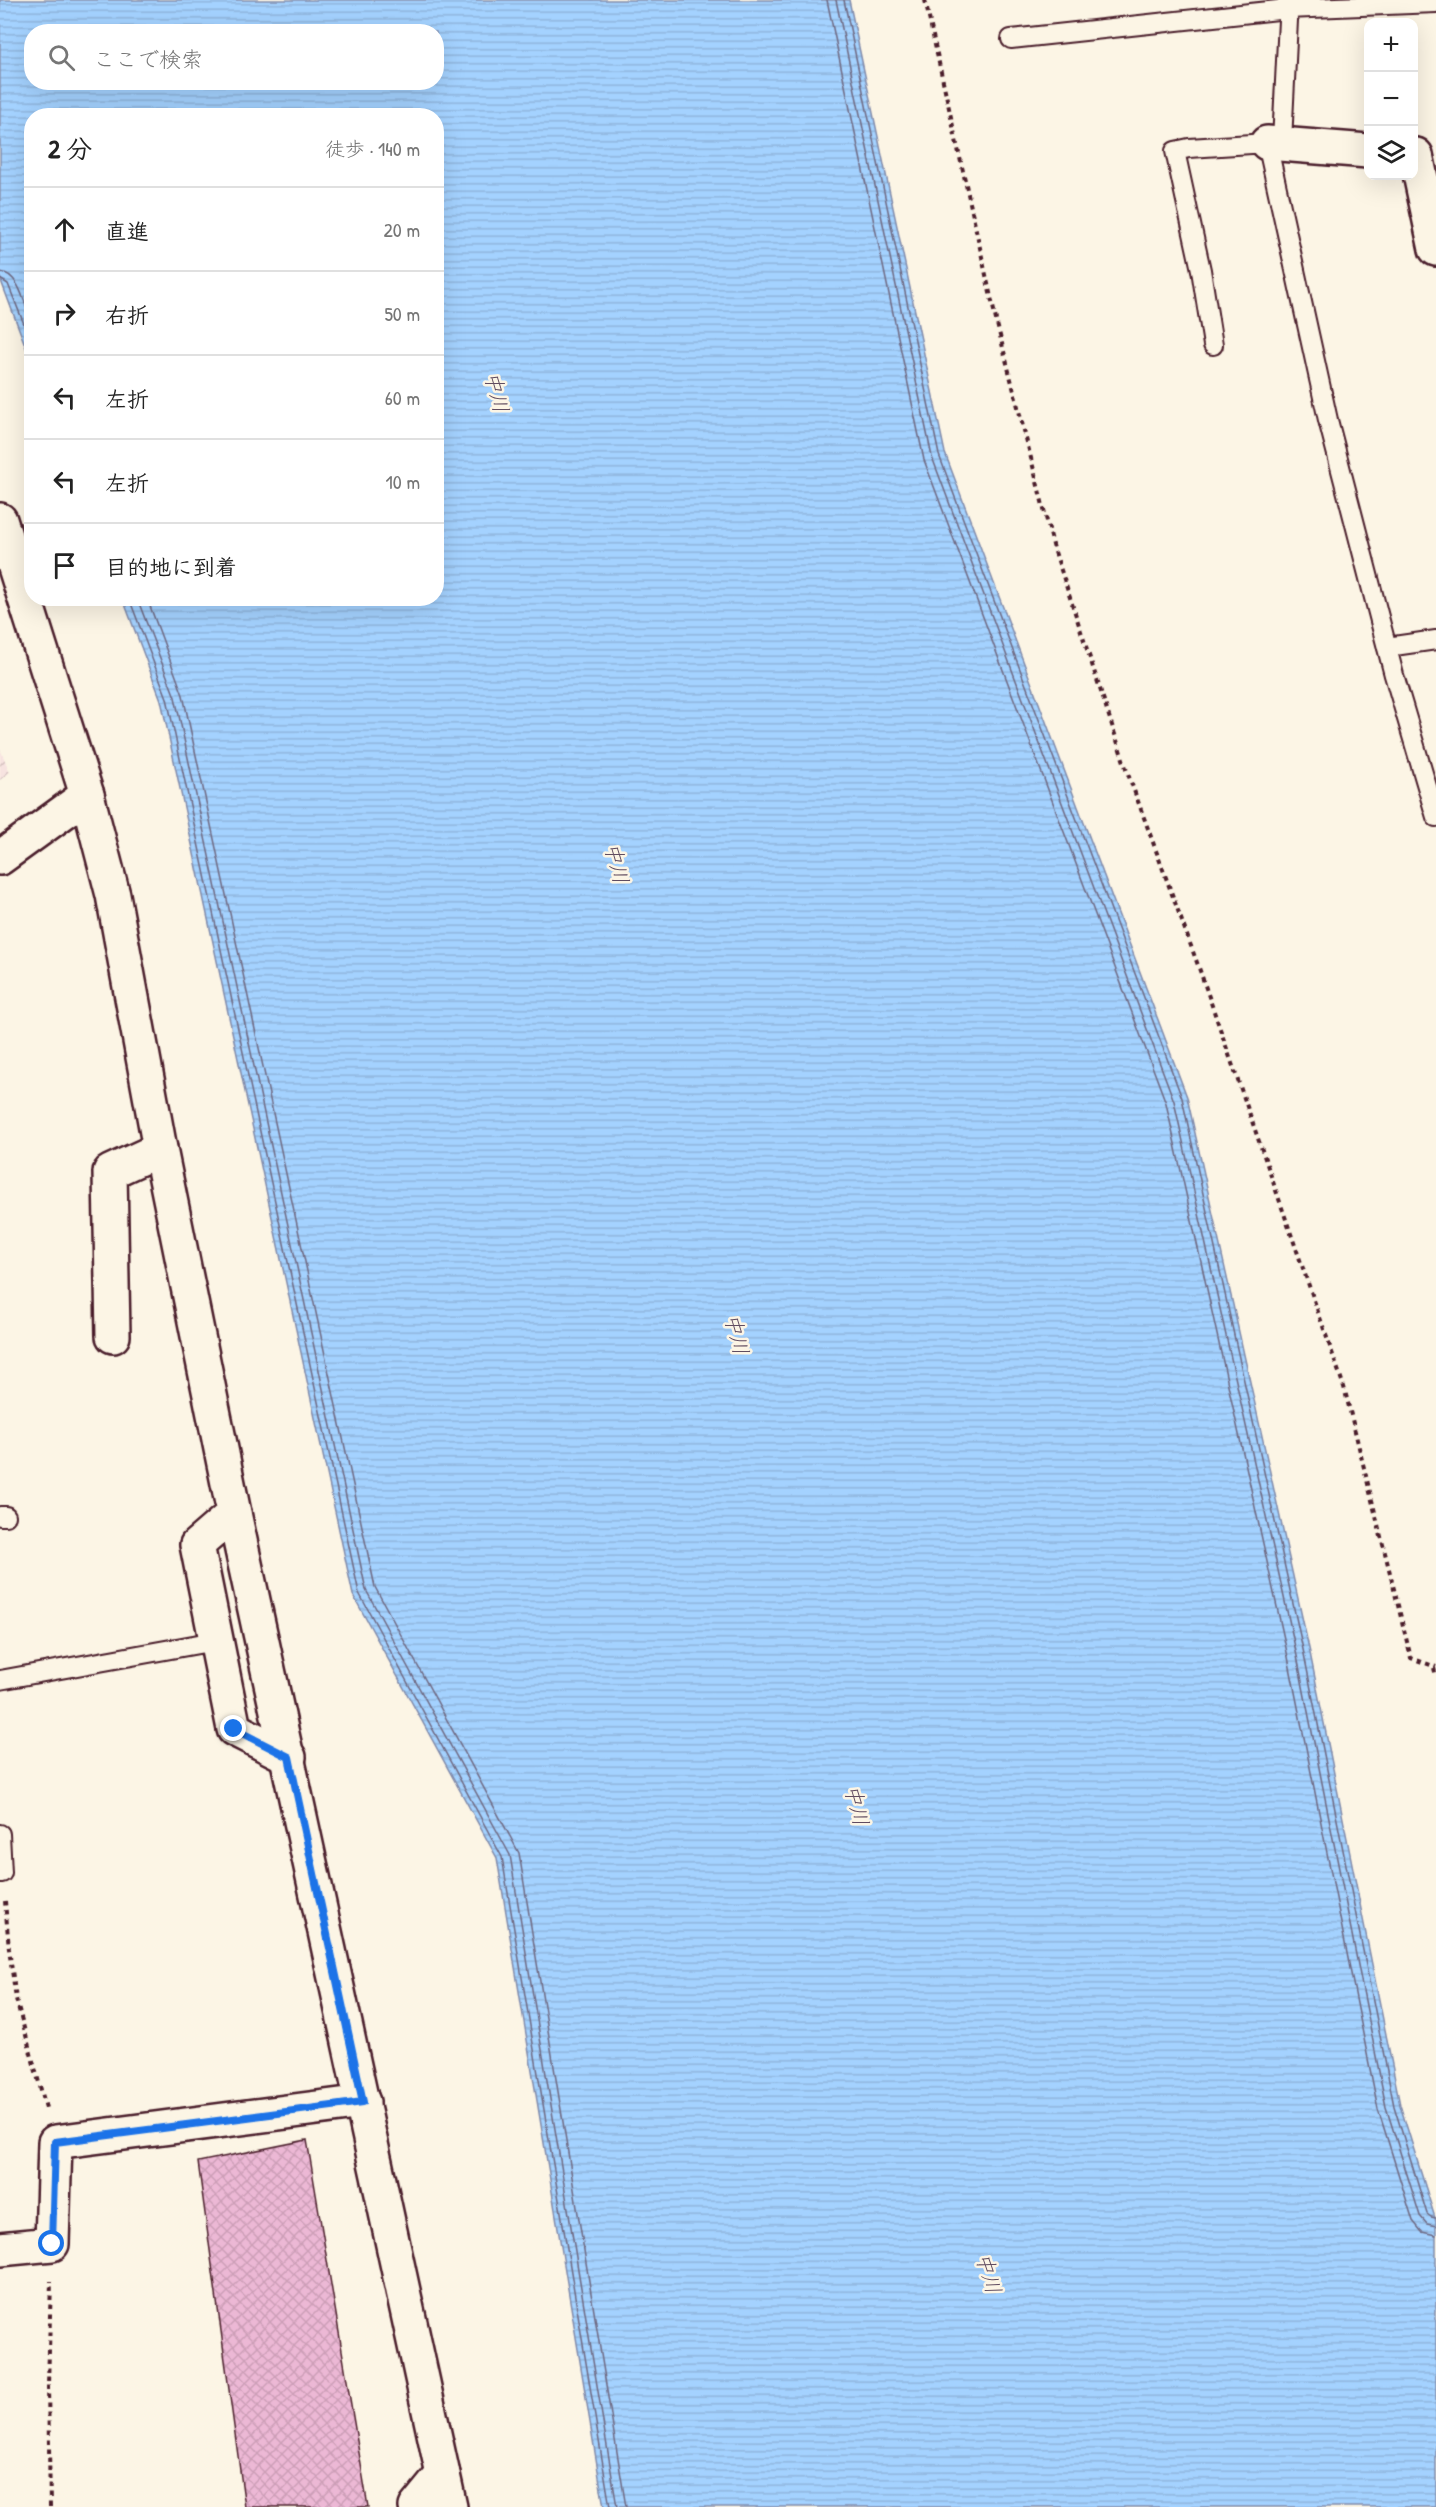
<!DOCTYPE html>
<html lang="ja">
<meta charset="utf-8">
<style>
body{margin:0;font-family:"Patrick Hand","Klee One",sans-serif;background:#f2f2f2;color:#222}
.controls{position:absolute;right:18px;top:18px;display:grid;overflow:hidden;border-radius:12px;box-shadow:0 6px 24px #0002}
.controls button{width:54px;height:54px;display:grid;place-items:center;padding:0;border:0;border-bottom:2px solid #e0e0e0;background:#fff;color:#222;font:30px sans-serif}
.stop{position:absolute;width:18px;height:18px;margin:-14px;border:4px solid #1a73e8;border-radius:50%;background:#fff}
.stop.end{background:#1a73e8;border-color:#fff;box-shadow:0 2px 6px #0008}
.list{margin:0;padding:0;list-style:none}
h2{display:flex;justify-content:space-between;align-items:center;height:78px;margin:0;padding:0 24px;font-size:26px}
h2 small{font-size:20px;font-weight:400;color:#767676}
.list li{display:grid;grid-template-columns:39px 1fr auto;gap:18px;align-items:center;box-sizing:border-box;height:84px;padding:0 24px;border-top:2px solid #e0e0e0}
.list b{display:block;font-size:22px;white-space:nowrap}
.list em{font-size:20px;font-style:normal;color:#767676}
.icon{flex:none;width:33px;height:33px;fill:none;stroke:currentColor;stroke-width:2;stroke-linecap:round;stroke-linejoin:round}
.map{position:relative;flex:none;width:1436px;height:2507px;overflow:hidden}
.search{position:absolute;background:#fff;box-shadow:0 6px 24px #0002;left:24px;top:24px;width:420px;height:66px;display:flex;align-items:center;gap:15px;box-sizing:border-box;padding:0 21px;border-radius:24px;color:#767676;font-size:22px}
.panel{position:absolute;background:#fff;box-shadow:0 6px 24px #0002;left:24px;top:108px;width:420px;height:498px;border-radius:24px}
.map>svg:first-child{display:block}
.industrial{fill:url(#industrial-furrows)}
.water{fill:url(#water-rules);stroke:#808aaa;stroke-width:1.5;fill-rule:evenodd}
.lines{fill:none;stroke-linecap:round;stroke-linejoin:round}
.shore{stroke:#6e6780;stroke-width:1.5}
.building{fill:url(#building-cross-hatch);stroke:#4a1f2b;stroke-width:1.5}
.lane-casing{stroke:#4a1f2b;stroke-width:22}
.street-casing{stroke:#4a1f2b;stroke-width:38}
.secondary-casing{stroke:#4a1f2b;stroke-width:38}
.path{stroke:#4a1f2b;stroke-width:4;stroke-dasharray:4.5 4.5;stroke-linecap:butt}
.lane{stroke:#fcf5e5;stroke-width:18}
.street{stroke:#fcf5e5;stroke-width:33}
.secondary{stroke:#fcf5e5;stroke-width:33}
.route{stroke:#1a73e8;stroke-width:8}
.labels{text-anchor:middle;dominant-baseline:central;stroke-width:5;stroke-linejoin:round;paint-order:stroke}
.water-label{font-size:21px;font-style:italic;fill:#604c60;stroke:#fcf5e5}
</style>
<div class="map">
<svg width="1436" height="2507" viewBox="0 0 1436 2507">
<defs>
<pattern id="industrial-furrows" width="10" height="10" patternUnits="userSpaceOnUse" patternTransform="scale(1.5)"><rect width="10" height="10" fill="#f7e3e0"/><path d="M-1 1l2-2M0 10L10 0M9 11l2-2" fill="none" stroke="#d5c2c0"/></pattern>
<pattern id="water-rules" width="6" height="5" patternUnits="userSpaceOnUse" patternTransform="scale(1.5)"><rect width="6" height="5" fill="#a4d2ff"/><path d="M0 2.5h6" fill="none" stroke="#8fb4db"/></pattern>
<pattern id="building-cross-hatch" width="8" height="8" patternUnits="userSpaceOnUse" patternTransform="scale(1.5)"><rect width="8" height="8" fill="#ecb8d5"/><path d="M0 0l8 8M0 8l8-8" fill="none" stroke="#cc9eb7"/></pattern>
</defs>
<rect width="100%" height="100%" fill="#fcf5e5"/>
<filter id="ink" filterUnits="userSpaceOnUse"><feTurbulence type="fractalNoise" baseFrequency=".0167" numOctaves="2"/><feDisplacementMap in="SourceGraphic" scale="12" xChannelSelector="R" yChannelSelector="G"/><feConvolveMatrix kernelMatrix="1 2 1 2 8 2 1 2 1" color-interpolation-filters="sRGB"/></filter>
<g filter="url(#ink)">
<path class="industrial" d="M 0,749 L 10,772 L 0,780 Z"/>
<path class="water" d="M 0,0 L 849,0 L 945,453 L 1187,1097 L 1310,1653 L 1400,2105 L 1436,2221 L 1436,2507 L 604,2507 L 497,1858 L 353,1595 L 161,700 L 123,599 L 436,598 L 436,116 L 32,116 L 31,361 L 0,278 ZM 32,32 L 436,32 L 436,82 L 32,82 Z"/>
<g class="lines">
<g class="shore">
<path d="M 827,0 L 924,460 L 1166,1103 L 1288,1657 L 1378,2109 L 1413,2221 L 1422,2232 L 1436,2235"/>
<path d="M 836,0 L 932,457 L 1174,1101 L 1297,1656 L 1386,2107 L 1420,2216 L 1427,2224 L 1436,2226"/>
<path d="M 844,0 L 939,455 L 1182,1098 L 1304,1654 L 1394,2106 L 1427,2214 L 1431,2217 L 1436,2218"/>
<path d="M 0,272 C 20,273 25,307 32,323"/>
<path d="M 0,279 L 8,284 L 32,344"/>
<path d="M 129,598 L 167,698 L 359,1593 L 502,1857 L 610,2507"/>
<path d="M 137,598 L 175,697 L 366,1590 L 510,1855 L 617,2507"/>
<path d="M 147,598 L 183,695 L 375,1587 L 519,1853 L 626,2507"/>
</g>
</g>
<path class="building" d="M 307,2140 L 368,2507 L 245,2507 L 198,2162 Z"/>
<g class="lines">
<defs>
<g id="lane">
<path d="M 1011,39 L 1287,9 L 1436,3"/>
<path d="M 1282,142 L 1288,20 L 1287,0"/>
<path d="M 1213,345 L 1201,270 L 1175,151 L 1189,148 L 1267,143 L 1328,420 L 1394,675 L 1436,817"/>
<path d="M 1387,647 L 1436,640"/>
<path d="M 0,1516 L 6,1516"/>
<path d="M 0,1680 L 215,1641"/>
<path d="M 0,1834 L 2,1873 L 0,1873"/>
</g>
<g id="street">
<path d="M 1267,143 L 1368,151"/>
<path d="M 1416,155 L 1436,249"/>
<path d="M 113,1336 L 110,1172 L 160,1149"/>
<path d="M 234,1513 L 197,1545 L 234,1729 L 289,1757"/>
<path d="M 0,2249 L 52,2244 L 55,2142 L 363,2102"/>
<path d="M 416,2507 L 443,2474"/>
</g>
<g id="secondary">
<path d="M 0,520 L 87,795 L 113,895 L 160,1149 L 234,1513 L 450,2507"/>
<path d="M 0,858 L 87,795"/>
</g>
</defs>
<use href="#lane" class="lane-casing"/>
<use href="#street" class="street-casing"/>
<use href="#secondary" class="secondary-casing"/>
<g class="path">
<path d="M 925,0 L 996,320 L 1054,549 L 1128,774 L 1199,968 L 1344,1387 L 1411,1658 L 1436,1667"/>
<path d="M 1434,1668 L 1436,1676"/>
<path d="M 5,1901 L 9,1949 L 16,1999 L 46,2108"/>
<path d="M 50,2507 L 48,2385 L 51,2281"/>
</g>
<use href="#lane" class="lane"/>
<use href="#street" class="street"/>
<use href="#secondary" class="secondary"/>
</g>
</g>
<g class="lines" filter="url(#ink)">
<path class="route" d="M 52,2244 L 55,2142 L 363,2102 L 289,1757 L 234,1729"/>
</g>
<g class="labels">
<g class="water-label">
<text transform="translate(497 392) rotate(76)">中川</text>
<text transform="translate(617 863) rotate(76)">中川</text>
<text transform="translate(737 1334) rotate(76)">中川</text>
<text transform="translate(857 1805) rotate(76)">中川</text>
<text transform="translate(989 2273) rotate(74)">中川</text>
</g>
</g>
</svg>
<div class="controls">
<button>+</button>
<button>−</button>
<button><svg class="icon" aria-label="layers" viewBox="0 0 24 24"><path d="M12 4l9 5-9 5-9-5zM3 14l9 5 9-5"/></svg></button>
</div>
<div class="stop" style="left:52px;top:2244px"></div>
<div class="stop end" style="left:234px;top:1729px"></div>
<div class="search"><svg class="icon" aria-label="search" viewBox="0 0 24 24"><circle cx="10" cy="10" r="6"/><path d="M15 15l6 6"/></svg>ここで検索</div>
<section class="panel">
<h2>2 分<small>徒歩 · 140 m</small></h2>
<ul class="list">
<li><svg class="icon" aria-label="ahead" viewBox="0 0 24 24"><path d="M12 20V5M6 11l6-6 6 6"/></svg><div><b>直進</b></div><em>20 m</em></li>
<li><svg class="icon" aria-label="right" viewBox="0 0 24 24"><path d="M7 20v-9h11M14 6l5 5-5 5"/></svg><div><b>右折</b></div><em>50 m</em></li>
<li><svg class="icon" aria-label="left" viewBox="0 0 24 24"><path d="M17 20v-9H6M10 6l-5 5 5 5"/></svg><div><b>左折</b></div><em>60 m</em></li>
<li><svg class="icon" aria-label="left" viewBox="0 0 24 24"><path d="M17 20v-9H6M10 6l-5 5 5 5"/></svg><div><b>左折</b></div><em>10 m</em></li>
<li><svg class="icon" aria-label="arrive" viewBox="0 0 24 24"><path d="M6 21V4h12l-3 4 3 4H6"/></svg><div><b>目的地に到着</b></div></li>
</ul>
</section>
</div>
